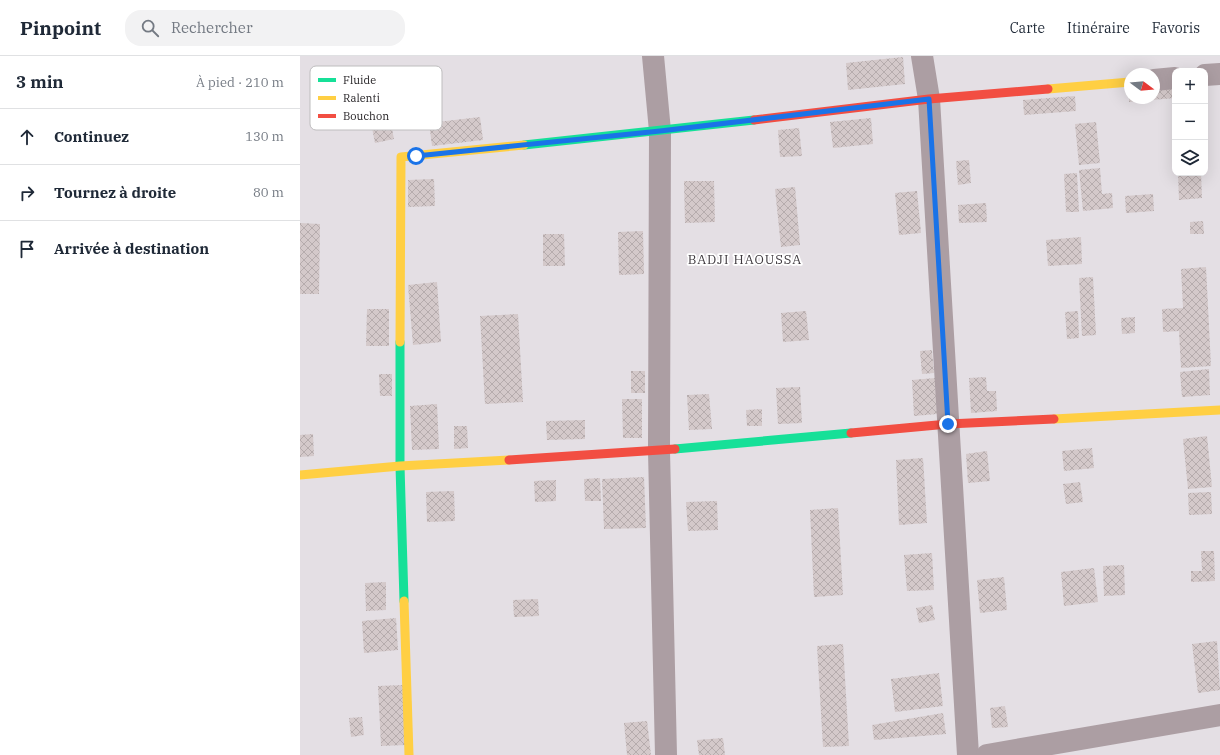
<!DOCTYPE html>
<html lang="fr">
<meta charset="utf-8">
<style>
body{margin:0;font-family:"IBM Plex Serif",serif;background:#f2f2f3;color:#1f2937}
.controls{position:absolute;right:12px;top:12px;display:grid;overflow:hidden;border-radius:8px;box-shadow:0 4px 16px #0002}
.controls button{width:36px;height:36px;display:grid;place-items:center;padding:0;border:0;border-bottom:1px solid #e0e1e3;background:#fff;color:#1f2937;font:20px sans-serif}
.compass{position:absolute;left:824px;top:12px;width:36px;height:36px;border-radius:50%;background:#fff;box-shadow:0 4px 16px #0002;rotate:106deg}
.stop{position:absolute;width:12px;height:12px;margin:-9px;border:3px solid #1a73e8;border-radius:50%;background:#fff}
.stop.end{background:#1a73e8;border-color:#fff;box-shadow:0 1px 4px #0008}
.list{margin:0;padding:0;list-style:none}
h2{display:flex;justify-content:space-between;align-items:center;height:52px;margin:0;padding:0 16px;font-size:17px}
h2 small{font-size:13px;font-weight:400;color:#747a83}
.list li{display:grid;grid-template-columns:26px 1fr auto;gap:12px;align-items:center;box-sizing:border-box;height:56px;padding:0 16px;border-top:1px solid #e0e1e3}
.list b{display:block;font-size:15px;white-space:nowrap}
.list em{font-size:13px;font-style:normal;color:#747a83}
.icon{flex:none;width:22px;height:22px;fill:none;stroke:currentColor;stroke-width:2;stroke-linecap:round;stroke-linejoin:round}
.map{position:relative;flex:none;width:920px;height:699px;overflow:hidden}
header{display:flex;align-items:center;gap:24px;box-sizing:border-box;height:56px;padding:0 20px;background:#fff;border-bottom:1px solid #e0e1e3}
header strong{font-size:19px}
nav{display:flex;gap:22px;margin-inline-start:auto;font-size:14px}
.search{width:280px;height:36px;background:#f2f2f3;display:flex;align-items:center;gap:10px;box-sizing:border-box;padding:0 14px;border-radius:16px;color:#747a83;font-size:15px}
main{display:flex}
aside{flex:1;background:#fff}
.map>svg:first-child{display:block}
.building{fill:url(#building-cross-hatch)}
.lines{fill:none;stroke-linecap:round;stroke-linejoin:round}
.street{stroke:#ac9ea3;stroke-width:22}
.fast{stroke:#16e098;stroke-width:9}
.slow{stroke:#ffcf43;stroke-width:9}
.jam{stroke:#f24e42;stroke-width:9}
.route{stroke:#1a73e8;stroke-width:5}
.labels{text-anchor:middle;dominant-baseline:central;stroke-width:3.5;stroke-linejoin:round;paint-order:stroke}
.quarter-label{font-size:13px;letter-spacing:1px;fill:#3e393e;stroke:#fff}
.key{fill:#fff;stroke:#bebdbe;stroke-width:1}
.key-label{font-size:11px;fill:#252225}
</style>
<header>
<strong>Pinpoint</strong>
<div class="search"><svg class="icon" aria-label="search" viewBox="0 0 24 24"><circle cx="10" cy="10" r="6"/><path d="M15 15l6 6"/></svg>Rechercher</div>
<nav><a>Carte</a><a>Itinéraire</a><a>Favoris</a></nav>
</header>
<main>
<aside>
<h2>3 min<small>À pied · 210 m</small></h2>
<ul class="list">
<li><svg class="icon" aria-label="ahead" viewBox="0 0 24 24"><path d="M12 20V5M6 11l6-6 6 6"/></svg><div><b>Continuez</b></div><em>130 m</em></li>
<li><svg class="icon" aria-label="right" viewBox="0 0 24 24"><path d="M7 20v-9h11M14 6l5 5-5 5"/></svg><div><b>Tournez à droite</b></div><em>80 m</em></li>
<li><svg class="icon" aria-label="arrive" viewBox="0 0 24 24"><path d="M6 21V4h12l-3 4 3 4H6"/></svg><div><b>Arrivée à destination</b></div></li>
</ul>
</aside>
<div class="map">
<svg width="920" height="699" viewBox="0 0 920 699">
<defs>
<pattern id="building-cross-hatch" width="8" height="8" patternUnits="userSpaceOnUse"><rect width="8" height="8" fill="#d4c9ca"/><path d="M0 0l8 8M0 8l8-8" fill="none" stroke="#b6acad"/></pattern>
</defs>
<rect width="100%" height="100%" fill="#e4dfe4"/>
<g class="building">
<path d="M 603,1 L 605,28 L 548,34 L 546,7 Z"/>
<path d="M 875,31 L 875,42 L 829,46 L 829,42 L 854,42 L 854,33 Z"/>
<path d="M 775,40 L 776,55 L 724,59 L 723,44 Z"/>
<path d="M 89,58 L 94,83 L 75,87 L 70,62 Z"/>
<path d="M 180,61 L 183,84 L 132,90 L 129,67 Z"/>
<path d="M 571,62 L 573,88 L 533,92 L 530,66 Z"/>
<path d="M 796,66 L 800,107 L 779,109 L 775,68 Z"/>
<path d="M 499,72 L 502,100 L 480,101 L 478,74 Z"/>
<path d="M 669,104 L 671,127 L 658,129 L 656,105 Z"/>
<path d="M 800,112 L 802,138 L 812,137 L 813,152 L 783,155 L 779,114 Z"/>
<path d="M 777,117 L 779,156 L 766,156 L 764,118 Z"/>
<path d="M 878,117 L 901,117 L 902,142 L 879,144 Z"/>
<path d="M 134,123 L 135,150 L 108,151 L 108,124 Z"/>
<path d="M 384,125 L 414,125 L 415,166 L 385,167 Z"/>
<path d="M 495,131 L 500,189 L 481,191 L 475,133 Z"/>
<path d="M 617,135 L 621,177 L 599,179 L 595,137 Z"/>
<path d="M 853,138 L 854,155 L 826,157 L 825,140 Z"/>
<path d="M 686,147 L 687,166 L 659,167 L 658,149 Z"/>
<path d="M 903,165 L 904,178 L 890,178 L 890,166 Z"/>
<path d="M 0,167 L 20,168 L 19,238 L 0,238 Z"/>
<path d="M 343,175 L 344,218 L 319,219 L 318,176 Z"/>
<path d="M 243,178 L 264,178 L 265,210 L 243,210 Z"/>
<path d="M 781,181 L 782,208 L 748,210 L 746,184 Z"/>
<path d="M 906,211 L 911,310 L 881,312 L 879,275 L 863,276 L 862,253 L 883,252 L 881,213 Z"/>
<path d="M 793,221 L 796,279 L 782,280 L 779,222 Z"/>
<path d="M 137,226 L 141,286 L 113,289 L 108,229 Z"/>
<path d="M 67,253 L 89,253 L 89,290 L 66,290 Z"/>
<path d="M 506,255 L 509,284 L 483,286 L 481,257 Z"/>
<path d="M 778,255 L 779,282 L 767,283 L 765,256 Z"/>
<path d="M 218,258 L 223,346 L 185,348 L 180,260 Z"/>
<path d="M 835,261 L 835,277 L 822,278 L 821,262 Z"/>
<path d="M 632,294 L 634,317 L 622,318 L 620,295 Z"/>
<path d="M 909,313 L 910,339 L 882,341 L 880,316 Z"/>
<rect x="331" y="315" width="14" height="22"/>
<path d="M 79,318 L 92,318 L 92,340 L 80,340 Z"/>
<path d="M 686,321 L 687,335 L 696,335 L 697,355 L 671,357 L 669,322 Z"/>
<path d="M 635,322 L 637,358 L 614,360 L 612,324 Z"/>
<path d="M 500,331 L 502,367 L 478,368 L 476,332 Z"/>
<path d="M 409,338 L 412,373 L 389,374 L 387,339 Z"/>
<path d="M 322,343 L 342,343 L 342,382 L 323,382 Z"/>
<path d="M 137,348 L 139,393 L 112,394 L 110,350 Z"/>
<path d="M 462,353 L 462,370 L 447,370 L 446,354 Z"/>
<path d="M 285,364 L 285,383 L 247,384 L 246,365 Z"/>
<path d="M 154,370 L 167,370 L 168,392 L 154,393 Z"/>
<path d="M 13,378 L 14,400 L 0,401 L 0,379 Z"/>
<path d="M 907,380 L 912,431 L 888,433 L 883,383 Z"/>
<path d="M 792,392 L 794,412 L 764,415 L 762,395 Z"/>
<path d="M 687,395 L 690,425 L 668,427 L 666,398 Z"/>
<path d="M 623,402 L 627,467 L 599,469 L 596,404 Z"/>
<path d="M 344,421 L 346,472 L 304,473 L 302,423 Z"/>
<path d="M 300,422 L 301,445 L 285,445 L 284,423 Z"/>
<path d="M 256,424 L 256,445 L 235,446 L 234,425 Z"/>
<path d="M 780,426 L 783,446 L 766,448 L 763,428 Z"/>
<path d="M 154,435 L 155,465 L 127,466 L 126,436 Z"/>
<path d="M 911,436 L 912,458 L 889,459 L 888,437 Z"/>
<path d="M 417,445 L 418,474 L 388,475 L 386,446 Z"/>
<path d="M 538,452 L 543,539 L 514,541 L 510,454 Z"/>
<path d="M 901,495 L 914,495 L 915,525 L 891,526 L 891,515 L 902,515 Z"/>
<path d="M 632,497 L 634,534 L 607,535 L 604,499 Z"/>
<path d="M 824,509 L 825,539 L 804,540 L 803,510 Z"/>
<path d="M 794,512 L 798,546 L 764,550 L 761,516 Z"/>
<path d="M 704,521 L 707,554 L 680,557 L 677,524 Z"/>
<path d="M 86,526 L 86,554 L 66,555 L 65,527 Z"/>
<path d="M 238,543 L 239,560 L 214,561 L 213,544 Z"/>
<path d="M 632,549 L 635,564 L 619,567 L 616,552 Z"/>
<path d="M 96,562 L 98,594 L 64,597 L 62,565 Z"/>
<path d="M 917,585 L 920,634 L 898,637 L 892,588 Z"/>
<path d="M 543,588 L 549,690 L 523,691 L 517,590 Z"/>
<path d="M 639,617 L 643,650 L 595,656 L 591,623 Z"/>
<path d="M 103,629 L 106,689 L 81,690 L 78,630 Z"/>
<path d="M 705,650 L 708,671 L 692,672 L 690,652 Z"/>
<path d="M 643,657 L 646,678 L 574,684 L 572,669 Z"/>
<path d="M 62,661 L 64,679 L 51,681 L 49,662 Z"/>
<path d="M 347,665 L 351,699 L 327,699 L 324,667 Z"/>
<path d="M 423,682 L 425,699 L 399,699 L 397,684 Z"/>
</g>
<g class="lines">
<g class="street">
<path d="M 353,0 L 360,75 L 359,395 L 366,699"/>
<path d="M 622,0 L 629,43 L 668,699"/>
<path d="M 905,19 L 920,18"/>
<path d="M 854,24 L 875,22"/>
<path d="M 687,699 L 920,659"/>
</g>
<g class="fast">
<path d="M 224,89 L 454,64"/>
<path d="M 100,286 L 100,410 L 104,545"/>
<path d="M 375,393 L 551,377"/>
</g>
<g class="slow">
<path d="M 748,33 L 830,26"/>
<path d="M 100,286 L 101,101 L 224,89"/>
<path d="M 754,363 L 920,354"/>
<path d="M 0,419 L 100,410 L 209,404"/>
<path d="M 104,545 L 109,699"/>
</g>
<g class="jam">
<path d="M 454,64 L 629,43 L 748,33"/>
<path d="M 551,377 L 648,368 L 754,363"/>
<path d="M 209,404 L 375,393"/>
</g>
</g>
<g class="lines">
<path class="route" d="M 116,100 L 360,75 L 629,43 L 648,368"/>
</g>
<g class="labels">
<g class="quarter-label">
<text x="445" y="203">BADJI HAOUSSA</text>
</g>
</g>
<rect x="10" y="10" width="132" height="64" rx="6" class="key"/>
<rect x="18" y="22" width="18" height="4" fill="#16e098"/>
<rect x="18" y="40" width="18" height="4" fill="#ffcf43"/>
<rect x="18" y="58" width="18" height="4" fill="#f24e42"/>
<g class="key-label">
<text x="43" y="28">Fluide</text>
<text x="43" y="46">Ralenti</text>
<text x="43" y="64">Bouchon</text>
</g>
</svg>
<div class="controls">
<button>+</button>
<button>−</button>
<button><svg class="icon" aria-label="layers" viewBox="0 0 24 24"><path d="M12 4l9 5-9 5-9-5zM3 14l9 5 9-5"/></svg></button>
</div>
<svg class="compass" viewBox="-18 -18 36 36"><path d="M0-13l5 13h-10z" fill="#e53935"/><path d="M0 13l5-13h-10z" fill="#747a83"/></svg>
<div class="stop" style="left:116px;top:100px"></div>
<div class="stop end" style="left:648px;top:368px"></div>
</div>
</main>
